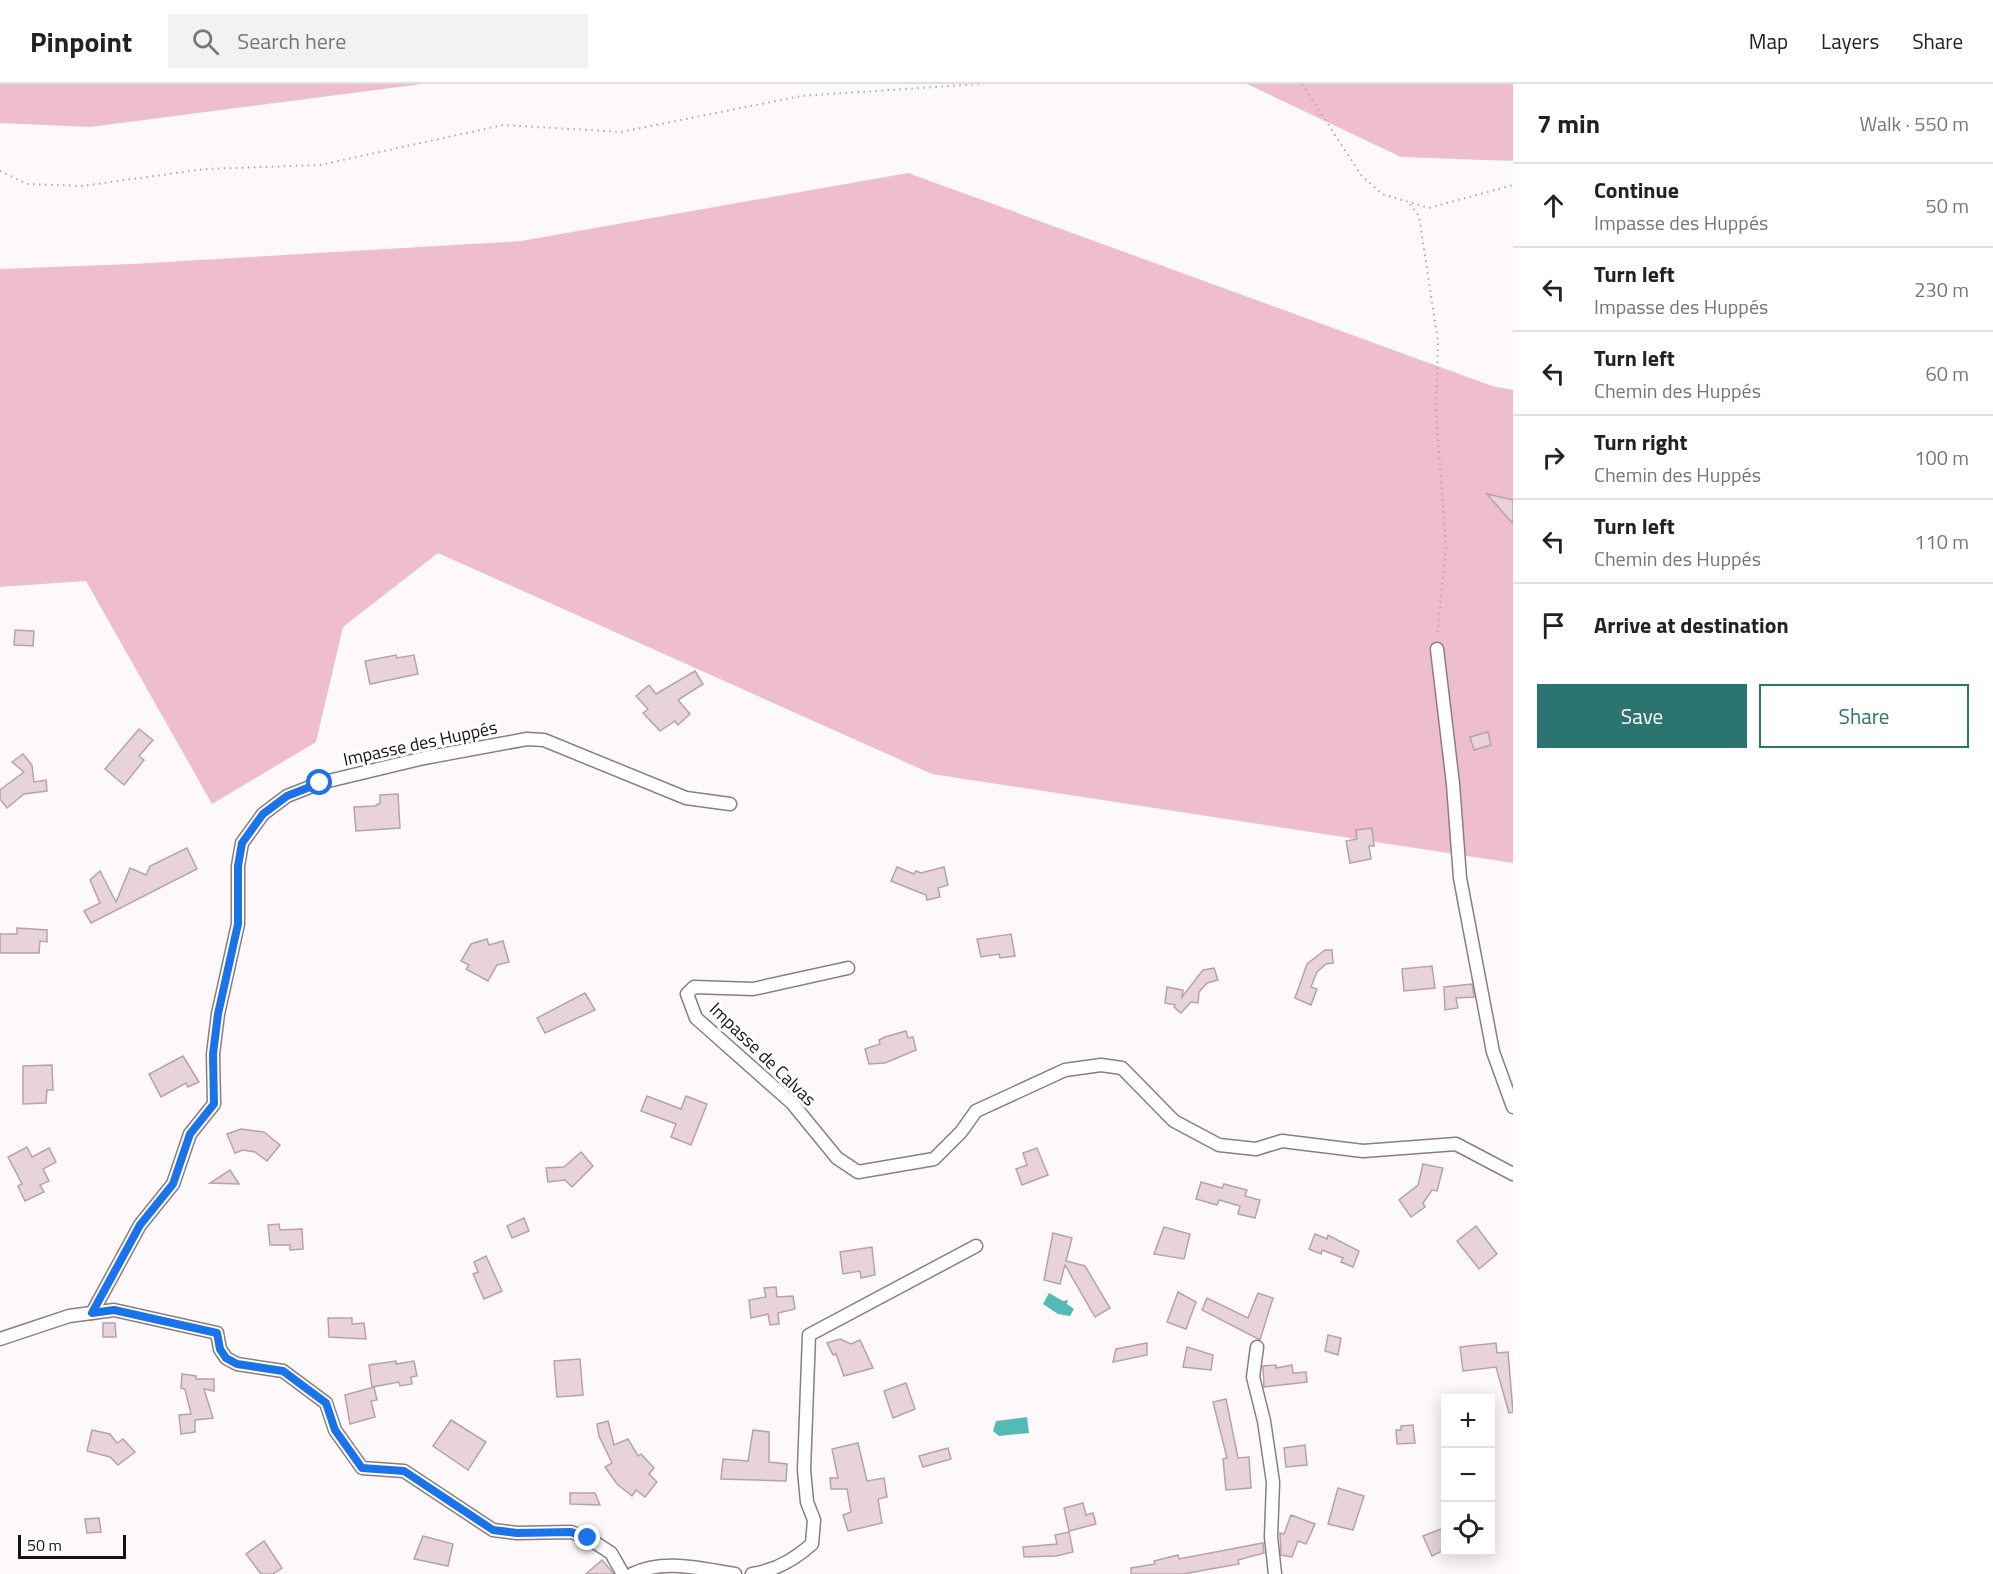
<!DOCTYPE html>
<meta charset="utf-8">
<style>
body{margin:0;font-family:"Titillium Web",sans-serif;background:#f2f2f2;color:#222}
.controls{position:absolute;right:18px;bottom:18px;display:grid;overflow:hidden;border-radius:0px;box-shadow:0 3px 15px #0003}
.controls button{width:54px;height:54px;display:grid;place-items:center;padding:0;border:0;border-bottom:2px solid #e0e0e0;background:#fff;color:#222;font:30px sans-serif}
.scale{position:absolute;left:18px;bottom:15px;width:108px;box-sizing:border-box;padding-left:6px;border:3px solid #171113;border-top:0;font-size:16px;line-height:21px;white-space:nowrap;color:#171113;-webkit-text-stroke:4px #fff;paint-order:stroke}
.stop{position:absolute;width:18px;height:18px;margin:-14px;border:4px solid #1a73e8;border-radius:50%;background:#fff}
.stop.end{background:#1a73e8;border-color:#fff;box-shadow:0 2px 6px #0008}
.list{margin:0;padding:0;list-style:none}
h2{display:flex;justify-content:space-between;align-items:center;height:78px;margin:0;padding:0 24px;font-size:26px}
h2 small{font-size:20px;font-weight:400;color:#767676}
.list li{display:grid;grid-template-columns:39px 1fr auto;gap:18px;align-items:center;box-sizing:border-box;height:84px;padding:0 24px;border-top:2px solid #e0e0e0}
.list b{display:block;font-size:22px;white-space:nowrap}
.list p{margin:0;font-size:20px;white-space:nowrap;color:#767676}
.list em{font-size:20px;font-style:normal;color:#767676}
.actions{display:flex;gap:12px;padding:18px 24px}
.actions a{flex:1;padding:14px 0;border:2px solid #2b746f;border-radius:0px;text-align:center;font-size:21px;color:#2b746f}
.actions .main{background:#2b746f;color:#fff}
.icon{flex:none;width:33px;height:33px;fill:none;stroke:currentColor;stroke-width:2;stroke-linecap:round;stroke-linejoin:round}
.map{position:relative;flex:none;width:1513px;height:1490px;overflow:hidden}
header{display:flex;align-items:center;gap:36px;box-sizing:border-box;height:84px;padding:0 30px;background:#fff;border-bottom:2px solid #e0e0e0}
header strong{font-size:28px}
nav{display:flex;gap:33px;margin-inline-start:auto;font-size:21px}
.search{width:420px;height:54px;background:#f2f2f2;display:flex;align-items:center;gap:15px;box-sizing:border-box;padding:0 21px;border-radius:0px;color:#767676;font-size:22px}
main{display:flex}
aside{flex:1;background:#fff}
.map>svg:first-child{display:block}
.green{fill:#efbece}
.water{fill:#54bbb4}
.building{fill:#e7d3d9;stroke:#b6a3a9;stroke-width:1.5}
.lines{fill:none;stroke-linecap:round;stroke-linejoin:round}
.minor-casing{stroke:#8e7c82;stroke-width:15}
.path{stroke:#ada8aa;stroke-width:2;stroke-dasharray:1.5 4.5;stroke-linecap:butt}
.minor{stroke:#fff;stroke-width:12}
.route{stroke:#1a73e8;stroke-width:8}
.labels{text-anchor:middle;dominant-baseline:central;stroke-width:6;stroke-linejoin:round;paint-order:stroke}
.street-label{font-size:18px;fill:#171113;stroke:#fff}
</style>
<header>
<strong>Pinpoint</strong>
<div class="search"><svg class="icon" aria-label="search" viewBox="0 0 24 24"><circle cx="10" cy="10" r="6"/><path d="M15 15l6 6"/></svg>Search here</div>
<nav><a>Map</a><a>Layers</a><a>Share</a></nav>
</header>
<main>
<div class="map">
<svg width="1513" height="1490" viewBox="0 0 1513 1490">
<rect width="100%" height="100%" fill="#fdf9fa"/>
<g class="green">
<path d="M 0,0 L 422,0 L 90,43 L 0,39 Z"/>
<path d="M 1247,0 L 1513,0 L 1513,77 L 1401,73 Z"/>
<path d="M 908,89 L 1492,302 L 1513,306 L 1513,779 L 932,690 L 438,469 L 343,543 L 316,658 L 212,720 L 86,497 L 0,503 L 0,185 L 132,180 L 521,157 Z"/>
</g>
<g class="water">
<path d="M 1049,1209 L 1063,1217 L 1068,1216 L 1067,1220 L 1074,1225 L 1070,1232 L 1058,1230 L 1043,1220 Z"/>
<path d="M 1027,1333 L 1029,1349 L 999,1352 L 993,1347 L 996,1337 Z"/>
</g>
<g class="building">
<path d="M 1487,410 L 1513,416 L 1513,440 Z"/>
<path d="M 15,546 L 34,547 L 33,562 L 14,561 Z"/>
<path d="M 396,571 L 397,574 L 414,571 L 418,590 L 370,600 L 365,577 Z"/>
<path d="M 695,587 L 703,600 L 678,616 L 690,630 L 678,641 L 675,637 L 660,647 L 643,629 L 648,625 L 636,612 L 649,601 L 656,610 Z"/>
<path d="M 139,645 L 153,656 L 139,672 L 144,676 L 124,701 L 105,685 Z"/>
<path d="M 1488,648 L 1491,661 L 1474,666 L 1470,653 Z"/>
<path d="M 23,670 L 32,681 L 34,698 L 46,696 L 47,707 L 24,710 L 7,724 L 0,715 L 0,706 L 24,688 L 12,678 Z"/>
<path d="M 398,710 L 400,744 L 356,747 L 354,723 L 375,722 L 380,719 L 380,711 Z"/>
<path d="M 1372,744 L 1374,762 L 1369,762 L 1371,775 L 1350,779 L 1346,757 L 1357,755 L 1356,746 Z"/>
<path d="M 187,764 L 197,785 L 91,839 L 84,827 L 100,819 L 90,796 L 100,787 L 116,818 L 130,784 L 146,791 L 150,782 Z"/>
<path d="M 897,783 L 914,790 L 916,787 L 921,789 L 944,783 L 948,801 L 938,804 L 940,813 L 927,816 L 926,811 L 891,797 Z"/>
<path d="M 17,844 L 47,846 L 47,858 L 40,857 L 39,869 L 0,869 L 0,850 L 17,850 Z"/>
<path d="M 1011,850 L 1015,872 L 1000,874 L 999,870 L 981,873 L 977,855 Z"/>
<path d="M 487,855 L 489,861 L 503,857 L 509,878 L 497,881 L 488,897 L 466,885 L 469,881 L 461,877 L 471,860 Z"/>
<path d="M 1325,866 L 1332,866 L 1333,879 L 1326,880 L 1317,888 L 1311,903 L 1317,905 L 1311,921 L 1295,914 L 1307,880 Z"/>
<path d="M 1432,882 L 1435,904 L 1404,907 L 1402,885 Z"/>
<path d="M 1214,884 L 1218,896 L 1207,899 L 1199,908 L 1198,919 L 1191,918 L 1181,929 L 1174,923 L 1175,921 L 1165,919 L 1167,903 L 1183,906 L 1182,913 L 1203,886 Z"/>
<path d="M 1472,900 L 1474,913 L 1456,914 L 1458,924 L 1445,926 L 1444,903 Z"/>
<path d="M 585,909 L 595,926 L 545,949 L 537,934 Z"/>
<path d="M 906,947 L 908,954 L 913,953 L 916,966 L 885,979 L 869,980 L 865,965 L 880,960 L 879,956 L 885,953 Z"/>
<path d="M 183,972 L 199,998 L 188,1003 L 186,999 L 161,1013 L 149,990 Z"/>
<path d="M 52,981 L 53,1006 L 47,1006 L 46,1019 L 23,1020 L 23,982 Z"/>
<path d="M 647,1012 L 681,1025 L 686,1012 L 707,1020 L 691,1061 L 671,1053 L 676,1040 L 641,1027 Z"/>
<path d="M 241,1045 L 264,1048 L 280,1061 L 267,1077 L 255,1068 L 243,1066 L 235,1069 L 227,1050 Z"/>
<path d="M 27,1063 L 32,1073 L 49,1064 L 56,1078 L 43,1085 L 49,1097 L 40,1101 L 44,1108 L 25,1117 L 18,1102 L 22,1100 L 8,1073 Z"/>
<path d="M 1037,1064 L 1048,1091 L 1022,1101 L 1016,1085 L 1027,1081 L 1023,1069 Z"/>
<path d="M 581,1068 L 593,1082 L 572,1103 L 565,1096 L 548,1098 L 546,1084 L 564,1083 Z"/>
<path d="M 1423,1080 L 1443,1084 L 1437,1107 L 1432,1106 L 1423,1119 L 1425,1123 L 1411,1133 L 1399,1116 L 1418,1101 Z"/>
<path d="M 230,1086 L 239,1100 L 210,1099 Z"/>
<path d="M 1201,1098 L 1222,1104 L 1224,1100 L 1247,1106 L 1245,1112 L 1260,1116 L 1255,1134 L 1238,1130 L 1240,1122 L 1219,1116 L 1217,1121 L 1196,1115 Z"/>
<path d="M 524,1134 L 529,1147 L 512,1154 L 507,1142 Z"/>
<path d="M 279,1140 L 280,1146 L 302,1145 L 303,1165 L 290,1166 L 290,1161 L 270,1161 L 268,1141 Z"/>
<path d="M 1476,1142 L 1497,1170 L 1479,1185 L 1457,1157 Z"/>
<path d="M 1164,1143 L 1190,1150 L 1184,1175 L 1154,1170 Z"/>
<path d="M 1053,1149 L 1072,1154 L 1066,1177 L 1085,1182 L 1110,1224 L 1095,1233 L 1065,1181 L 1060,1200 L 1044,1196 Z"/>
<path d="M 1315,1150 L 1327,1155 L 1328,1151 L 1359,1167 L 1353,1183 L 1341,1178 L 1343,1174 L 1322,1166 L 1321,1170 L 1309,1165 Z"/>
<path d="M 872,1163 L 875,1191 L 861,1194 L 860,1187 L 843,1190 L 840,1168 Z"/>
<path d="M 486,1172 L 502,1207 L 484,1215 L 473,1190 L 478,1188 L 474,1178 Z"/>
<path d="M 776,1203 L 777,1213 L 793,1212 L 795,1225 L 778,1229 L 779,1240 L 770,1241 L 768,1230 L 751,1234 L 749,1216 L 766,1213 L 764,1204 Z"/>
<path d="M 1178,1208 L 1196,1218 L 1186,1245 L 1167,1238 Z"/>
<path d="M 1258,1209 L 1273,1214 L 1260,1256 L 1202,1226 L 1207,1214 L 1248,1234 Z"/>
<path d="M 328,1234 L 352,1234 L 352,1240 L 364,1239 L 366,1255 L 329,1253 Z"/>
<path d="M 103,1239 L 115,1239 L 116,1253 L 103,1253 Z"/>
<path d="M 1328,1251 L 1341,1254 L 1338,1271 L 1325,1267 Z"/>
<path d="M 840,1255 L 851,1260 L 860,1256 L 873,1284 L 844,1292 L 836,1270 L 833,1271 L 827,1259 Z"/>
<path d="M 1147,1259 L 1147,1271 L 1113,1278 L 1116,1265 Z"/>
<path d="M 1496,1259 L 1497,1269 L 1508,1268 L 1513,1328 L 1509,1329 L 1496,1283 L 1463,1287 L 1460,1263 Z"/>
<path d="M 1187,1263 L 1213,1271 L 1211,1286 L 1183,1283 Z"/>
<path d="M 580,1275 L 583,1311 L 557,1313 L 554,1277 Z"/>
<path d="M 396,1277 L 396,1280 L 414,1277 L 417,1292 L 411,1293 L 412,1300 L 400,1302 L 399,1298 L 372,1303 L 369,1281 Z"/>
<path d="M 1276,1281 L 1276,1284 L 1292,1281 L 1293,1289 L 1306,1288 L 1307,1298 L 1264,1303 L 1263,1282 Z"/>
<path d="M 182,1290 L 196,1292 L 196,1295 L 214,1295 L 214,1307 L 204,1305 L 213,1334 L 195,1336 L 195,1348 L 181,1350 L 179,1331 L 191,1330 L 185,1305 L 181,1304 Z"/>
<path d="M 906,1299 L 915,1325 L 893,1334 L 884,1307 Z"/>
<path d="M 374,1303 L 377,1316 L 371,1317 L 375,1333 L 350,1340 L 345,1311 Z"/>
<path d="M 1226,1315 L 1238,1374 L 1249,1373 L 1251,1404 L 1226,1406 L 1223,1375 L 1227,1374 L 1213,1318 Z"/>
<path d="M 451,1336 L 486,1358 L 468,1386 L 433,1362 Z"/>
<path d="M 608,1337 L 614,1361 L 628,1355 L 638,1372 L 641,1370 L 654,1384 L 649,1390 L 657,1398 L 645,1413 L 636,1406 L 632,1412 L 617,1400 L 605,1383 L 612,1379 L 599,1352 L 597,1340 Z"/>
<path d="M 1413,1341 L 1415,1359 L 1397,1360 L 1396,1346 L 1401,1346 L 1401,1342 Z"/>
<path d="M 92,1346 L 110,1350 L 117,1359 L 123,1355 L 135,1368 L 118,1381 L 110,1373 L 87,1367 Z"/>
<path d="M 753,1346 L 769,1348 L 769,1378 L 787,1380 L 786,1397 L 721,1395 L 723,1375 L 748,1377 Z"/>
<path d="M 858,1359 L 867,1397 L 884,1394 L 887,1413 L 878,1415 L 882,1439 L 848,1447 L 843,1431 L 851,1428 L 847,1405 L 831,1405 L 830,1394 L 838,1394 L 832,1365 Z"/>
<path d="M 1305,1361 L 1307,1381 L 1286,1383 L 1284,1364 Z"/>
<path d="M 948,1364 L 951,1375 L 923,1383 L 919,1372 Z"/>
<path d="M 1338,1404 L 1364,1412 L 1353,1446 L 1328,1440 Z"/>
<path d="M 570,1409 L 595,1409 L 600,1421 L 570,1420 Z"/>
<path d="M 1083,1419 L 1086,1431 L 1093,1429 L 1096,1440 L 1069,1447 L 1064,1424 Z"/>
<path d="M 1291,1431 L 1315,1440 L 1306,1460 L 1298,1457 L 1292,1473 L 1281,1471 L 1280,1449 L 1284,1450 Z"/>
<path d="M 99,1434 L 101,1448 L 87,1449 L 85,1435 Z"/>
<path d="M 1446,1443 L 1446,1465 L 1432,1472 L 1423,1452 Z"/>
<path d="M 1069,1448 L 1073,1468 L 1056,1472 L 1024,1473 L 1023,1463 L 1057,1460 L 1055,1451 Z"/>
<path d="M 423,1452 L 453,1460 L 448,1482 L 414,1475 Z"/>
<path d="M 264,1457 L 282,1484 L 273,1490 L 261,1490 L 246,1470 Z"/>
<path d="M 1263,1459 L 1264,1469 L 1238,1476 L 1239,1480 L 1183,1490 L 1131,1490 L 1131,1484 L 1155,1480 L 1154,1477 L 1178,1471 L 1179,1475 Z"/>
<path d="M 602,1476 L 614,1490 L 586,1490 Z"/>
</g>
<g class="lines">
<defs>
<g id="minor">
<path d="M 1437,565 L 1453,700 L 1460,794 L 1493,968 L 1513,1023"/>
<path d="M 848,884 L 753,905 L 694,903 L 687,910 L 696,934 L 792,1019 L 837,1074 L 858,1088 L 934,1075 L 961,1048 L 976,1027 L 1065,986 L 1101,981 L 1122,984 L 1174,1037 L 1219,1061 L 1256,1065 L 1282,1057 L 1363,1067 L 1456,1060 L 1513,1090"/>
<path d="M 92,1229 L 140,1141 L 173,1100 L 190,1050 L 214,1020 L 213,970 L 218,930 L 238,840 L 238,782 L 242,759 L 263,730 L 287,712 L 320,699 L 424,674 L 527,655 L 544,656 L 686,714 L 730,720"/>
<path d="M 0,1255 L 69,1232 L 114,1226 L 217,1249 L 220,1265 L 226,1274 L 237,1280 L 283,1287 L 326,1319 L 335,1346 L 362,1384 L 404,1387 L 493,1446 L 517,1449 L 571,1448 L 588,1454 L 611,1469 L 623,1490"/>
<path d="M 1257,1263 L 1253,1293 L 1264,1337 L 1273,1398 L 1271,1453 L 1275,1490"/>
<path d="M 632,1490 C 664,1474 702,1485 735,1490"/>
<path d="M 752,1490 C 774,1487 795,1475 812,1460 L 814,1436 L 807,1418 L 804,1386 L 809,1251 L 976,1162"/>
</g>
</defs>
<use href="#minor" class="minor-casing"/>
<g class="path">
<path d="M 1302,0 L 1361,91 L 1382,110 L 1429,124 L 1513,101"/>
<path d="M 0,87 L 27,100 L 82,102 L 205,85 L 320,81 L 503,41 L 621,48 L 801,12 L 980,0"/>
<path d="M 1410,120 L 1419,132 L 1438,258 L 1436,329 L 1446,463 L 1437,553"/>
</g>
<use href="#minor" class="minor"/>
</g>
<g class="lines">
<path class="route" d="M 320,699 L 287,712 L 263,730 L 242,759 L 238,782 L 238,840 L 218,930 L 213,970 L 214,1020 L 190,1050 L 173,1100 L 140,1141 L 92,1229 L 114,1226 L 217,1249 L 220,1265 L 226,1274 L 237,1280 L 283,1287 L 326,1319 L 335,1346 L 362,1384 L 404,1387 L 493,1446 L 517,1449 L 571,1448 L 588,1454"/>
</g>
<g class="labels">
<g class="street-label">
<text transform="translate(420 659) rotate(-12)">Impasse des Huppés</text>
<text transform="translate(763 970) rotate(44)">Impasse de Calvas</text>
</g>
</g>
</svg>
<div class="controls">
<button>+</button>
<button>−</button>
<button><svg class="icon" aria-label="locate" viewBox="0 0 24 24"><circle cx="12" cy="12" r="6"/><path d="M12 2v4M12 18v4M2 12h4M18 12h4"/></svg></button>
</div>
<div class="scale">50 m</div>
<div class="stop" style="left:320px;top:699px"></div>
<div class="stop end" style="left:588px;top:1454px"></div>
</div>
<aside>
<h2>7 min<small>Walk · 550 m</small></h2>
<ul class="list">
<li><svg class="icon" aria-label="ahead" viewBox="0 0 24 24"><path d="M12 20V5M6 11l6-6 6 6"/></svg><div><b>Continue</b><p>Impasse des Huppés</p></div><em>50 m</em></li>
<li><svg class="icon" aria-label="left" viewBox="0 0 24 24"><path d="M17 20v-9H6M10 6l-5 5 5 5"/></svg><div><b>Turn left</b><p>Impasse des Huppés</p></div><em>230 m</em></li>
<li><svg class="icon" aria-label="left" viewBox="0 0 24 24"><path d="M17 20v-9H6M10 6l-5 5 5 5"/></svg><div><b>Turn left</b><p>Chemin des Huppés</p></div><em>60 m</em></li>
<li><svg class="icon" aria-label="right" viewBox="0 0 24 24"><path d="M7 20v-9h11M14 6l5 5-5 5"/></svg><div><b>Turn right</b><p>Chemin des Huppés</p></div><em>100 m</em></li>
<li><svg class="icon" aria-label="left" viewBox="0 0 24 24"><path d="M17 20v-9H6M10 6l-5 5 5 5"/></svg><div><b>Turn left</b><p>Chemin des Huppés</p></div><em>110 m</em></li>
<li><svg class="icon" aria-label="arrive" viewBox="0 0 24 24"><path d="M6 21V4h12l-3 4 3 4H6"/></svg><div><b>Arrive at destination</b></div></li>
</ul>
<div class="actions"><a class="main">Save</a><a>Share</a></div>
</aside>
</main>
